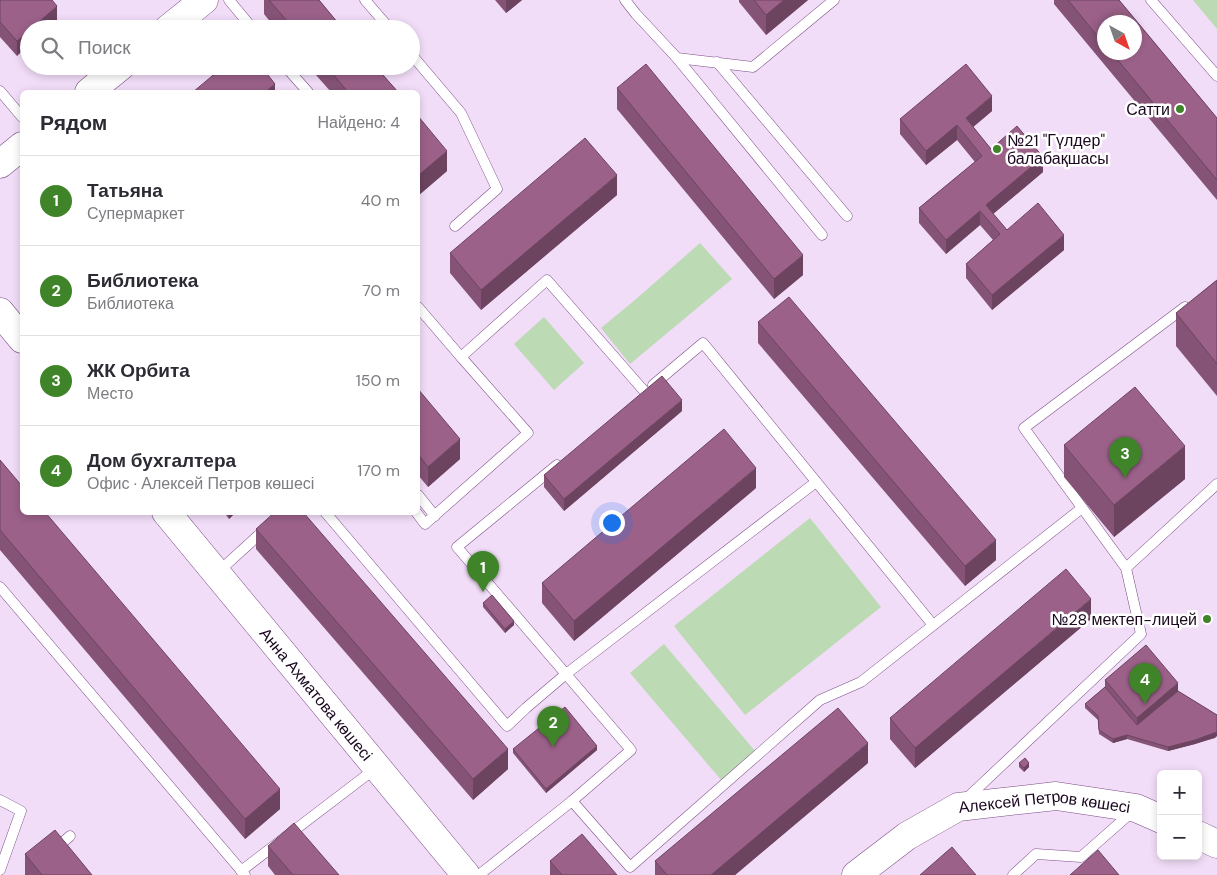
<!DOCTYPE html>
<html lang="ru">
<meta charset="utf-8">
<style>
body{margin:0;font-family:"DM Sans",sans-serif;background:#f2f2f3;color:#2b2b33}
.controls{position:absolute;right:15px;bottom:15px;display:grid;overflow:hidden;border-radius:8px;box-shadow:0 2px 8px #0003}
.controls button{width:45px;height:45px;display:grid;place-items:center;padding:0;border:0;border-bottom:1px solid #e1e1e2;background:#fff;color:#2b2b33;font:25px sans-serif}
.compass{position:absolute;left:1097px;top:15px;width:45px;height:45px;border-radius:50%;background:#fff;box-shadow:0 2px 8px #0003;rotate:140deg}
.you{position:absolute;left:611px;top:522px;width:18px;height:18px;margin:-12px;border:4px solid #fff;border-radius:50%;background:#1a73e8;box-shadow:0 0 0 8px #1a73e833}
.badge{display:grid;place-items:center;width:32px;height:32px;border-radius:50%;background:#3f8428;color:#fff;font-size:16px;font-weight:700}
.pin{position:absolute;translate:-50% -41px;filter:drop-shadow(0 1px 2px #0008)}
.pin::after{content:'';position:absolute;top:26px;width:18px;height:15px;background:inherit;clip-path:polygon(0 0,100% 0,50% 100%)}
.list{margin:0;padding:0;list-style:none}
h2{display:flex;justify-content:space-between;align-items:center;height:65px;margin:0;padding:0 20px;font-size:21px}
h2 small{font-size:16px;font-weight:400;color:#7c7c81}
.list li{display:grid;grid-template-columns:32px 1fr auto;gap:15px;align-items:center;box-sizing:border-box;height:90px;padding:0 20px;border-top:1px solid #e1e1e2}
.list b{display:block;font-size:19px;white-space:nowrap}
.list p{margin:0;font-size:16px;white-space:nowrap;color:#7c7c81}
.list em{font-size:16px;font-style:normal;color:#7c7c81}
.icon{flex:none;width:28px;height:28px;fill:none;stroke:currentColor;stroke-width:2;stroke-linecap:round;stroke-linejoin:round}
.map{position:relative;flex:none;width:1217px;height:875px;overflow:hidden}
.search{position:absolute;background:#fff;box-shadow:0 2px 8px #0003;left:20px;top:20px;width:400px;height:55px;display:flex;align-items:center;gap:12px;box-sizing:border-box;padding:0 18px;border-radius:28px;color:#7c7c81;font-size:19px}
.panel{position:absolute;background:#fff;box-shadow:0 2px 8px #0003;left:20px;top:90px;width:400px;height:425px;border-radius:8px}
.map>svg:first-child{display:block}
.green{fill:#bcdab3}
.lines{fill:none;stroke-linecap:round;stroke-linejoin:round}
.lane-casing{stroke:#7c4d88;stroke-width:11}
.secondary-casing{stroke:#7c4d88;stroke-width:29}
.lane{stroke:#fff;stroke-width:10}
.secondary{stroke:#fff;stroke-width:28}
.wall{fill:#855376;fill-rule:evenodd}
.shaded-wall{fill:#6c4460}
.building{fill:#9b6189;stroke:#6c4460}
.poi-dot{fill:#3f8428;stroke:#fff;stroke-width:2}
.labels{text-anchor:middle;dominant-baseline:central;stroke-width:5;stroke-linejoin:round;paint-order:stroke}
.poi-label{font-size:16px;fill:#1b0820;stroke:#fff;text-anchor:end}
.street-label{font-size:16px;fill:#1b0820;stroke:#fff}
</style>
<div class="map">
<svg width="1217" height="875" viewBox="0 0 1217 875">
<rect width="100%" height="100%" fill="#f2ddf8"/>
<g class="green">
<path d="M 1193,0 L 1217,0 L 1217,29 Z"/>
<path d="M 700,243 L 732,279 L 630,364 L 601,328 L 635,300 Z"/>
<path d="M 544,317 L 584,363 L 554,390 L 514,344 Z"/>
<path d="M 810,518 L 881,607 L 745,715 L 674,626 Z"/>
<path d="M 664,644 L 756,752 L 722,781 L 630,673 Z"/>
</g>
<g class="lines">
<defs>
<g id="lane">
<path d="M 229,0 L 253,29"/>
<path d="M 365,0 L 390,29"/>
<path d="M 625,0 L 636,14 L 677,58 L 753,67 L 834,0"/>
<path d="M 1151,0 L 1217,76"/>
<path d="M 411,54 L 461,113 L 497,189 L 455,226"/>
<path d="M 677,58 L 822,235"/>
<path d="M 717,62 L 847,216"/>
<path d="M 285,66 L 308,92"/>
<path d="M 0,91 L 22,117"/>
<path d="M 418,307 L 461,357"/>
<path d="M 653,385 L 703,343 L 933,625"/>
<path d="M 557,465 L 457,547 L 631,750 L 572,801"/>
<path d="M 418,495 L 435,516"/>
<path d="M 325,512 L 507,726 L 526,708 L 566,674 L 816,482"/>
<path d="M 416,512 L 425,524 L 528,433 L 461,357 L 547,280 L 645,392"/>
<path d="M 1126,568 L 1024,428 L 1185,307"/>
<path d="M 217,573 L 284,512"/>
<path d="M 0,587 L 245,875"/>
<path d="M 0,800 L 21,811 L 0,870"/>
<path d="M 965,800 L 1141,634 L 1126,568 L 1217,484"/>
<path d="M 54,850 L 70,836"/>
<path d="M 241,871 L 376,768"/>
<path d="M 479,875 L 572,801 L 630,867 L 820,700 L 861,682 L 1082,508"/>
<path d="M 1013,875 L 1036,854 L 1081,857 L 1132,812"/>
</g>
<g id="secondary">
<path d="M 168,29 L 204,0"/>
<path d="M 89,92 L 121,66"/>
<path d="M 0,164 L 22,146"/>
<path d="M 0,312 L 22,339"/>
<path id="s1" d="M 166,512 L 466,875"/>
<path d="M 1198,835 L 1217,844"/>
<path id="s2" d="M 856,875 L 907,836 L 958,807 L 1056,796 L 1136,808 L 1161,819"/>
</g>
</defs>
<use href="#lane" class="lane-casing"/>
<use href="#secondary" class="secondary-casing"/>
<use href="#lane" class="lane"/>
<use href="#secondary" class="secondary"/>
</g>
<g class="wall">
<path d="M 0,0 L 57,20 L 48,29 L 29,29 L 17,56 L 0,37 Z"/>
<path d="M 264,0 L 319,0 L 343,29 L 276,29 L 264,14 Z"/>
<path d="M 495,0 L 522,0 L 506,13 Z"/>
<path d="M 739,0 L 808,0 L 766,35 L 739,2 Z"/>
<path d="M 1054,0 L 1119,0 L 1217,118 L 1217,200 L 1054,4 ZM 1104,22 L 1134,52 L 1104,52 Z"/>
<path d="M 308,66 L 375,66 L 398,92 L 331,92 Z"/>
<path d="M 617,88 L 803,275 L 774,299 L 617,109 Z"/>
<path d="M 992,111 L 973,127 L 991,149 L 1043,172 L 993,214 L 1007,230 L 1064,250 L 992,310 L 966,278 L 966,264 L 993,240 L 980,225 L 946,254 L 919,223 L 919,208 L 975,162 L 957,140 L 926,165 L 900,134 L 900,119 Z"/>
<path d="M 418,116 L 447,171 L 419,195 L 418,194 Z"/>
<path d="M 617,195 L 481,310 L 450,273 L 450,253 Z"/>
<path d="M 1217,280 L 1217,396 L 1176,346 L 1176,313 Z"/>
<path d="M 758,322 L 996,560 L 965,586 L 758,343 Z"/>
<path d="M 418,389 L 460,459 L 428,487 L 418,475 Z"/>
<path d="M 682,411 L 564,511 L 544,487 L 544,475 Z"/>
<path d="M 1064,445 L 1185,479 L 1114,537 L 1064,477 Z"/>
<path d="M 0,460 L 280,809 L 245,839 L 0,550 Z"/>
<path d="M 756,488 L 574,641 L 542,603 L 542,583 Z"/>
<path d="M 224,512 L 236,512 L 229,519 Z"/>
<path d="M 256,529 L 508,769 L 473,800 L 256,549 Z"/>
<path d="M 483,603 L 514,625 L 505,633 L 483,607 Z"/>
<path d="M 1091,619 L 915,768 L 890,739 L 890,718 Z"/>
<path d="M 1105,680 L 1178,691 L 1217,715 L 1217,736 L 1195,744 L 1168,751 L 1127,739 L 1113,743 L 1099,734 L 1098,720 L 1085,708 L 1085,704 L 1105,687 Z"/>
<path d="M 513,749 L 597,750 L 546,793 L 513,753 Z"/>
<path d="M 868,763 L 735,875 L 655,875 L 655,861 Z"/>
<path d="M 1019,763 L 1029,767 L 1024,772 L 1019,767 Z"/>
<path d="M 268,846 L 339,875 L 275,875 L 268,866 Z"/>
<path d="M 25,854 L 92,875 L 25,875 Z"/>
<path d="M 550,861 L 617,875 L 550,875 Z"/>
</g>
<g class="shaded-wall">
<path d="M 506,0 L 522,0 L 506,13 Z"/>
<path d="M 784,0 L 808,0 L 766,35 L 766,15 Z"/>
<path d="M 57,6 L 57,20 L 48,29 L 31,29 Z"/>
<path d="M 29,31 L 29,45 L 17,56 L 17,41 Z"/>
<path d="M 275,84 L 275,92 L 265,92 Z"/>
<path d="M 992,96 L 992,111 L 966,133 L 966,118 Z"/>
<path d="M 957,125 L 957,140 L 926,165 L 926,151 Z"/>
<path d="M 447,151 L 447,171 L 419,195 L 419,175 Z"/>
<path d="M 1043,157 L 1043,172 L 987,219 L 986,205 Z"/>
<path d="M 617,175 L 617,195 L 481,310 L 481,290 Z"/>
<path d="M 980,211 L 980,225 L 946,254 L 946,240 Z"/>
<path d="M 1064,235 L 1064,250 L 992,310 L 992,295 Z"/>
<path d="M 803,255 L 803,275 L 774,299 L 774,279 Z"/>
<path d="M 682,400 L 682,411 L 564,511 L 564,499 Z"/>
<path d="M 460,439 L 460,459 L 428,487 L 428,467 Z"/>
<path d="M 1185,446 L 1185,479 L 1114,537 L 1114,505 Z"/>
<path d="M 756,468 L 756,488 L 574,641 L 574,621 Z"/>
<path d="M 229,512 L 236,512 L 229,519 Z"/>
<path d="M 996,540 L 996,560 L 965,586 L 965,566 Z"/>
<path d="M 1091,599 L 1091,619 L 915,768 L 915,748 Z"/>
<path d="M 514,621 L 514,625 L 505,633 L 505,629 Z"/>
<path d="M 1178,683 L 1178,695 L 1137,729 L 1137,718 Z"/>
<path d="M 1217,732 L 1217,736 L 1215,738 L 1195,744 L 1168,751 L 1168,747 Z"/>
<path d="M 1127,735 L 1127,739 L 1113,743 L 1113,739 Z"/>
<path d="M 868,743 L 868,763 L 735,875 L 711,875 Z"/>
<path d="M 597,746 L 597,750 L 546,793 L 546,789 Z"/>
<path d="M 508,749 L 508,769 L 473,800 L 473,779 Z"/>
<path d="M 1029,763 L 1029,767 L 1024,772 L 1024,768 Z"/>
<path d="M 280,789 L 280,809 L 245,839 L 245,819 Z"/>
</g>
<g class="building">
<path d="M 0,0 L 52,0 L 57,6 L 31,29 L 29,29 L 29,31 L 17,41 L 0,22 Z"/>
<path d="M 269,0 L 319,0 L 343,29 L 294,29 Z"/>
<path d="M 754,0 L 784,0 L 766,15 Z"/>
<path d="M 1068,0 L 1119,0 L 1217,118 L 1217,180 L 1111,52 L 1134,52 L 1134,22 L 1104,22 L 1104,44 Z"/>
<path d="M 646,64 L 803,255 L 774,279 L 617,88 Z"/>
<path d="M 966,64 L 992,96 L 966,118 L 991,149 L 1017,126 L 1043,157 L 986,205 L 1007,230 L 1038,203 L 1064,235 L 992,295 L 966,264 L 1000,234 L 980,211 L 946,240 L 919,208 L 982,156 L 957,125 L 926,151 L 900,119 Z"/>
<path d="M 224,66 L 261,66 L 275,84 L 265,92 L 193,92 Z"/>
<path d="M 326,66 L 375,66 L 398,92 L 348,92 Z"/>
<path d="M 418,116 L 447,151 L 419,175 L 418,174 Z"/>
<path d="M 585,138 L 617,175 L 481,290 L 450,253 Z"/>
<path d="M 1217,280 L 1217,364 L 1176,313 Z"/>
<path d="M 789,297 L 996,540 L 965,566 L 758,322 Z"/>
<path d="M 662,376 L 682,400 L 564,499 L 544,475 Z"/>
<path d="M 1135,387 L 1185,446 L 1114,505 L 1064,445 Z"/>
<path d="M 418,389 L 460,439 L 428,467 L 418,454 Z"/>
<path d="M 724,429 L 756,468 L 574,621 L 542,583 Z"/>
<path d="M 0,460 L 22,486 L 22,512 L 45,512 L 280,789 L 245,819 L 0,530 Z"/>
<path d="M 275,512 L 303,512 L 508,749 L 473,779 L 256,529 Z"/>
<path d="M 1066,569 L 1091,599 L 915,748 L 890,718 Z"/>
<path d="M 492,595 L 514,621 L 505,629 L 483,603 Z"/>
<path d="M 1146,645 L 1178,683 L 1137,718 L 1105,680 Z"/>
<path d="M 1105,687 L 1137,725 L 1178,691 L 1217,715 L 1217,732 L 1195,740 L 1168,747 L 1127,735 L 1113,739 L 1099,730 L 1098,716 L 1085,704 Z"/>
<path d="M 565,707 L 597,746 L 546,789 L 513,749 Z"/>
<path d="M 838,708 L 868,743 L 711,875 L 667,875 L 655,861 Z"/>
<path d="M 1025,758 L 1029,763 L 1024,768 L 1019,763 Z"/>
<path d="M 294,823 L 339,875 L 293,875 L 268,846 Z"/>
<path d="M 55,830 L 92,875 L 42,875 L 25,854 Z"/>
<path d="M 582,834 L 617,875 L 562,875 L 550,861 Z"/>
<path d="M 952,847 L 976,875 L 920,875 Z"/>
<path d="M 1098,850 L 1119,875 L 1070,875 Z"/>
</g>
<g class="poi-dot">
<circle cx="1180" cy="109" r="5"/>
<circle cx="997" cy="149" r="5"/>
<circle cx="1207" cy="619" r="5"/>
</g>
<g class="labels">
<g class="poi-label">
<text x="1170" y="109">Сатти</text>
<text x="1007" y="140" text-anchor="start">№21 "Гүлдер"<tspan x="1007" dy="18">балабақшасы</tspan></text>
<text x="1197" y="619">№28 мектеп-лицей</text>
</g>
<g class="street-label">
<text stroke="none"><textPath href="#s1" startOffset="236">Анна Ахматова көшесі</textPath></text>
<text stroke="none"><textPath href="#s2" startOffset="210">Алексей Петров көшесі</textPath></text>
</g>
</g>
</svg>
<div class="controls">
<button>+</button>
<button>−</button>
</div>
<svg class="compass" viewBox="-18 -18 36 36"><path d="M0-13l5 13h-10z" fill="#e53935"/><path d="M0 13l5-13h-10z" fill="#7c7c81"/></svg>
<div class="you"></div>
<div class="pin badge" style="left:483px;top:592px">1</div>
<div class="pin badge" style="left:553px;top:747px">2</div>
<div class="pin badge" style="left:1125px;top:478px">3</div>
<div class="pin badge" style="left:1145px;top:704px">4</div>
<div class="search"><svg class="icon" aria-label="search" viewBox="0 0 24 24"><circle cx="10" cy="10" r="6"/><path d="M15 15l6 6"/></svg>Поиск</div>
<section class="panel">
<h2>Рядом<small>Найдено: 4</small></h2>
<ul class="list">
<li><span class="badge">1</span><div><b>Татьяна</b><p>Супермаркет</p></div><em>40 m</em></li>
<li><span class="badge">2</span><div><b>Библиотека</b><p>Библиотека</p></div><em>70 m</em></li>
<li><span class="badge">3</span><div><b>ЖК Орбита</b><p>Место</p></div><em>150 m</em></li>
<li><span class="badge">4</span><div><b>Дом бухгалтера</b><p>Офис · Алексей Петров көшесі</p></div><em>170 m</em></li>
</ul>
</section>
</div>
